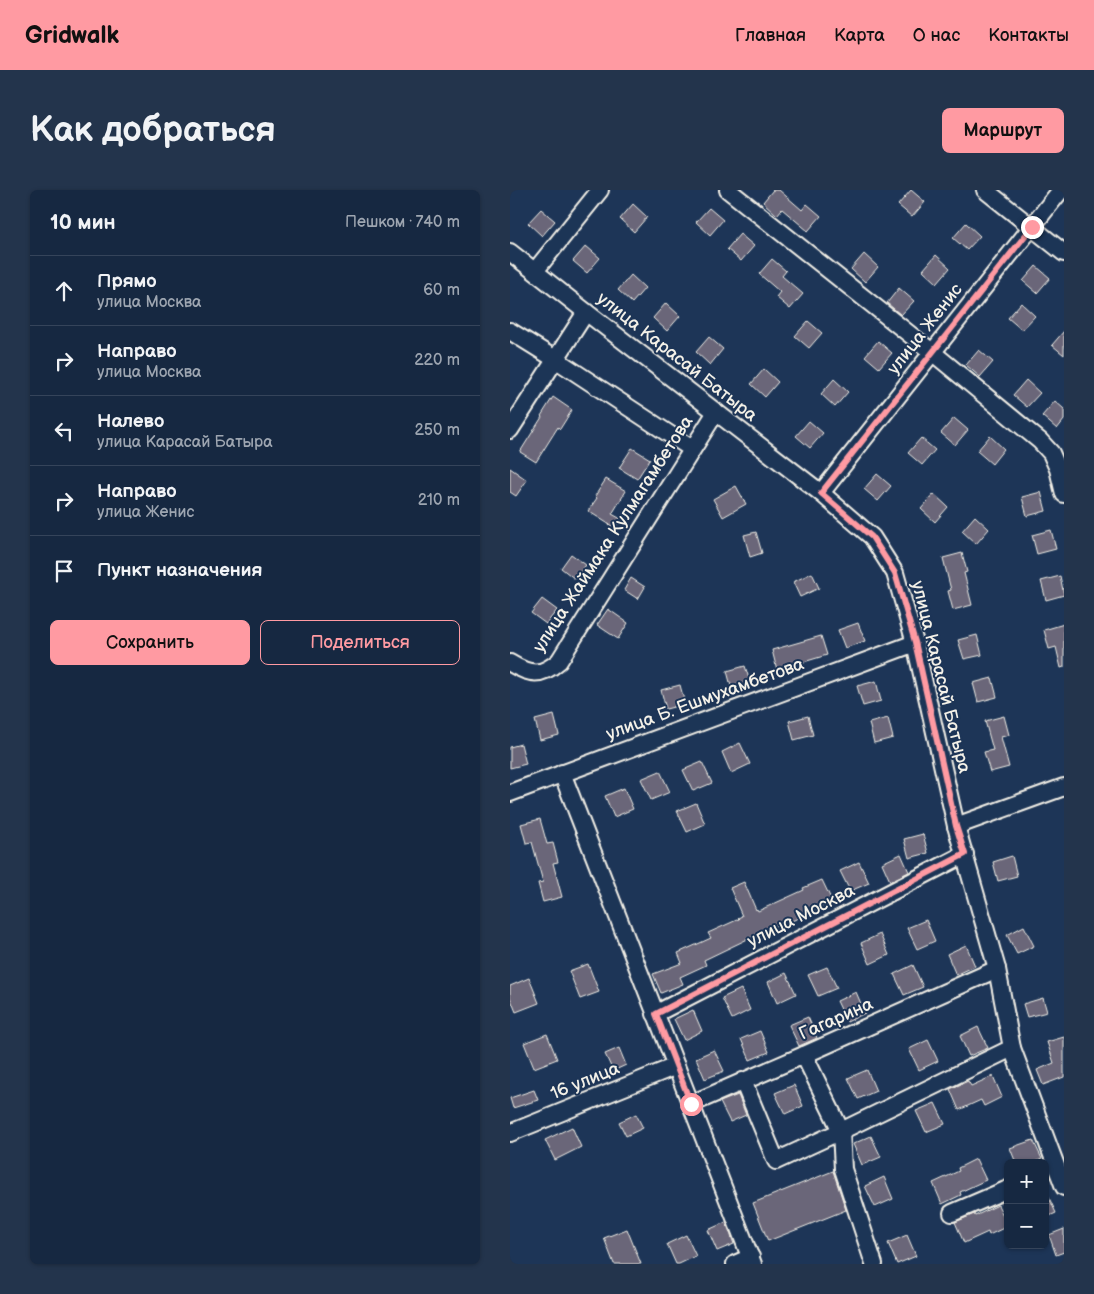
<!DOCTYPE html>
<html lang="ru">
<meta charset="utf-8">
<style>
body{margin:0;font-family:"Balsamiq Sans",sans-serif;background:#23344c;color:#f1f3f6}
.controls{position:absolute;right:15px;bottom:15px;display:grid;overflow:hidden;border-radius:8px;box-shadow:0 1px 4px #0004}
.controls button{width:45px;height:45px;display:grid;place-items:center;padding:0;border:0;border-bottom:1px solid #35445a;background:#162841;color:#f1f3f6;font:25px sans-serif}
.stop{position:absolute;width:15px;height:15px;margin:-11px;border:4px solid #ff9aa2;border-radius:50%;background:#fff}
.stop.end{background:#ff9aa2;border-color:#fff;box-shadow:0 1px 5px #0008}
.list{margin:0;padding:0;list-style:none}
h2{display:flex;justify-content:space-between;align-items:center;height:65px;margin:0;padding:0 20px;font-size:21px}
h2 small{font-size:16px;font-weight:400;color:#9ea6b1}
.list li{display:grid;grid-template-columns:32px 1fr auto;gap:15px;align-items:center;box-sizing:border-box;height:70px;padding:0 20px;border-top:1px solid #35445a}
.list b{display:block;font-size:19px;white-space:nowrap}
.list p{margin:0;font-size:16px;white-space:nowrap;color:#9ea6b1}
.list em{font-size:16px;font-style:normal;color:#9ea6b1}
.actions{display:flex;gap:10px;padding:15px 20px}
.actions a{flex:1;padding:11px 0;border:1px solid #ff9aa2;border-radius:8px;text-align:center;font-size:18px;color:#ff9aa2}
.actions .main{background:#ff9aa2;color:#111}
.icon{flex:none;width:28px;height:28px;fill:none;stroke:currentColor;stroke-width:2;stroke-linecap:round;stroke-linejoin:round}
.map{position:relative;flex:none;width:554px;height:1074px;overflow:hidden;border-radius:8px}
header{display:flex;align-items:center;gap:30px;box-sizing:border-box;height:70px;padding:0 25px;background:#ff9aa2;color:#111}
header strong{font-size:24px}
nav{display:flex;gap:28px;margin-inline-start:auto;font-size:18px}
.intro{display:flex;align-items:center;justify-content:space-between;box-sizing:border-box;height:120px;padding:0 30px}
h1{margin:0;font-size:35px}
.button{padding:12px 22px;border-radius:8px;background:#ff9aa2;color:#111;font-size:18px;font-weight:700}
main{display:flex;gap:30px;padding:0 30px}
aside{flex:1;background:#162841;border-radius:8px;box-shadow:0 1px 4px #0004}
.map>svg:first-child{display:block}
.building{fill:#6b6679;stroke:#f4f1e8}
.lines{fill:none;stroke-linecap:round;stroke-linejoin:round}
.minor-casing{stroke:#f4f1e8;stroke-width:20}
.minor{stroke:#1d3557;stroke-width:16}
.route{stroke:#ff9aa2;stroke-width:6}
.labels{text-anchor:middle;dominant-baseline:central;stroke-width:4;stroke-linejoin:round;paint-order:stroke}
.street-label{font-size:18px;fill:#f4f1e8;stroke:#1d3557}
</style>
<header>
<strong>Gridwalk</strong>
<nav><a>Главная</a><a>Карта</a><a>О нас</a><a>Контакты</a></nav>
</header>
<div class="intro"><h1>Как добраться</h1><a class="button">Маршрут</a></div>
<main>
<aside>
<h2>10 мин<small>Пешком · 740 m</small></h2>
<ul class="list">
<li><svg class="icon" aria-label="ahead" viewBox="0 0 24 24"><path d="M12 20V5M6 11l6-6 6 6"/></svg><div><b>Прямо</b><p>улица Москва</p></div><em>60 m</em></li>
<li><svg class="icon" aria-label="right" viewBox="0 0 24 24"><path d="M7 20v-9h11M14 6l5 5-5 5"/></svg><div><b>Направо</b><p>улица Москва</p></div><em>220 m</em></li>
<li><svg class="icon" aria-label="left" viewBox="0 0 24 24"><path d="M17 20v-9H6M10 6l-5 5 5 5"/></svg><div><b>Налево</b><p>улица Карасай Батыра</p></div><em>250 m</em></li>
<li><svg class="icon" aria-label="right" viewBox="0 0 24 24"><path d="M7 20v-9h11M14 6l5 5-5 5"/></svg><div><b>Направо</b><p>улица Женис</p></div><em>210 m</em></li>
<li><svg class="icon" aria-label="arrive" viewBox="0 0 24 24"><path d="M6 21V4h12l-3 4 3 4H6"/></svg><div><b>Пункт назначения</b></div></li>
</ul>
<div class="actions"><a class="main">Сохранить</a><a>Поделиться</a></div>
</aside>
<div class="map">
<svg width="554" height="1074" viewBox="0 0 554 1074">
<rect width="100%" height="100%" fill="#1d3557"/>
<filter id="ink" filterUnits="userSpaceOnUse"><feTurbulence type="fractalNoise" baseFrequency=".02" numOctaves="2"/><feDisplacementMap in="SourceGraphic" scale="10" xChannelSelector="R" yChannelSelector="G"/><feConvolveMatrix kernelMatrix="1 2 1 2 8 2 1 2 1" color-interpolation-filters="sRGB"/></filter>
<g filter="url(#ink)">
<g class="building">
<path d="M 263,0 L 269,0 L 292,20 L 297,14 L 311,26 L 298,41 L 272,19 L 267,25 L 253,12 Z"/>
<path d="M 401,0 L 415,12 L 402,27 L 388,15 Z"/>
<path d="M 123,14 L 137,27 L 124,42 L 110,29 Z"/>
<path d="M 199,18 L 213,30 L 200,45 L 186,32 Z"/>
<path d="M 31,19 L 45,31 L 32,46 L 18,33 Z"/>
<path d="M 456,33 L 470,46 L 457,60 L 443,48 Z"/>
<path d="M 230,44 L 244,56 L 231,71 L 217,59 Z"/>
<path d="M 76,56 L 90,68 L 77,83 L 63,71 Z"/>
<path d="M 354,64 L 368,77 L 355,92 L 341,79 Z"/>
<path d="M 426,65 L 440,78 L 427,93 L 413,80 Z"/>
<path d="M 262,69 L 276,81 L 272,86 L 293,104 L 280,119 L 266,107 L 270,102 L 249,84 Z"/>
<path d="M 526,76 L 540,88 L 527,103 L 513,91 Z"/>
<path d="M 121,85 L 135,98 L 122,113 L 108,100 Z"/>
<path d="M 389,98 L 404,111 L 391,125 L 377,113 Z"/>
<path d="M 156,113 L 170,126 L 157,141 L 143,128 Z"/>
<path d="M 511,113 L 525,126 L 512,140 L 498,128 Z"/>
<path d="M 298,131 L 312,143 L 299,158 L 285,146 Z"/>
<path d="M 554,141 L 554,165 L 542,155 Z"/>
<path d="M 199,147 L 213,159 L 200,175 L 186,162 Z"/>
<path d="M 368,151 L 382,163 L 369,178 L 355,166 Z"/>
<path d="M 469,160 L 483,172 L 470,187 L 456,175 Z"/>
<path d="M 254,179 L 268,192 L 255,207 L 241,194 Z"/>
<path d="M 324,189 L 338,202 L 325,217 L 311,204 Z"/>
<path d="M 516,190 L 530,203 L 517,217 L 503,205 Z"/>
<path d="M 43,207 L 62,220 L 50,239 L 48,237 L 26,272 L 10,262 L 32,227 L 31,226 Z"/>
<path d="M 545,211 L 554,219 L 554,230 L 547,239 L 532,226 Z"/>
<path d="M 444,228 L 458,240 L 445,255 L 431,243 Z"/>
<path d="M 299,231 L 313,243 L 300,258 L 286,246 Z"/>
<path d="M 480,246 L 494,259 L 482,274 L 467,261 Z"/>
<path d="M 411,248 L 425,260 L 412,275 L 398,263 Z"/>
<path d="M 122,258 L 140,269 L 127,289 L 109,278 Z"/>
<path d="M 0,278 L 17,290 L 6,306 L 0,302 Z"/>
<path d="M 367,284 L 381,296 L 368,311 L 354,299 Z"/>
<path d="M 96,289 L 116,301 L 102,324 L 111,329 L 105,338 L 78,321 L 87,308 L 85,306 Z"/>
<path d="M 226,296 L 236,314 L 213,327 L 203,309 Z"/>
<path d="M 531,302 L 536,321 L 517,326 L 512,307 Z"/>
<path d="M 424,304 L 438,317 L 425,332 L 411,319 Z"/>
<path d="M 465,326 L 479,339 L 466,354 L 452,341 Z"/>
<path d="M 541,340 L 546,359 L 527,364 L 522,345 Z"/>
<path d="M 246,342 L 252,363 L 240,367 L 234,345 Z"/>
<path d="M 452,363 L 457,382 L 454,383 L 462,415 L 443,420 L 438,401 L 441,400 L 433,368 Z"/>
<path d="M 61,364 L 76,375 L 65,389 L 51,378 Z"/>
<path d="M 302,383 L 309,398 L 290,407 L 283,392 Z"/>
<path d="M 550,386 L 554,405 L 536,410 L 531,391 Z"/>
<path d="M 121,388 L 135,397 L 128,409 L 114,400 Z"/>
<path d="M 32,409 L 47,420 L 36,434 L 21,423 Z"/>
<path d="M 98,419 L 118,433 L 108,449 L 87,435 Z"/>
<path d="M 348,433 L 355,451 L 335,458 L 328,440 Z"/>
<path d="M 554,434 L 554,477 L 551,478 L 546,457 L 539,459 L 534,440 Z"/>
<path d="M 467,445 L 472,465 L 454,469 L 448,450 Z"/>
<path d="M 311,446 L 317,465 L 267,480 L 262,460 Z"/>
<path d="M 235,476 L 241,495 L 222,500 L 217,481 Z"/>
<path d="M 482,488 L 487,507 L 468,512 L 463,493 Z"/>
<path d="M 366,491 L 371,511 L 353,516 L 347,496 Z"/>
<path d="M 170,495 L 175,514 L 156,519 L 151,500 Z"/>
<path d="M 44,525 L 49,545 L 30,550 L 25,530 Z"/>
<path d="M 298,526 L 303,545 L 284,550 L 279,531 Z"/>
<path d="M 494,526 L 499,545 L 491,547 L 499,577 L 480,582 L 474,562 L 483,560 L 475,531 Z"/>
<path d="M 378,528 L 383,548 L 364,553 L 359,533 Z"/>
<path d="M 230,553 L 240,574 L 221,583 L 212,562 Z"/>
<path d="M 11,554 L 16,574 L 0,578 L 0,557 Z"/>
<path d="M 192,572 L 202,593 L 183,601 L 173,580 Z"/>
<path d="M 150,581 L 160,602 L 141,610 L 131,589 Z"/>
<path d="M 114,598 L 123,619 L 104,627 L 95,606 Z"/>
<path d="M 186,613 L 195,634 L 177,642 L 167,621 Z"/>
<path d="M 30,629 L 37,654 L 43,653 L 48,672 L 43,673 L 52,707 L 33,712 L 28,693 L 33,692 L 22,652 L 16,653 L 11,634 Z"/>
<path d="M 413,644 L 418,663 L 399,668 L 394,649 Z"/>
<path d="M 391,664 L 399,682 L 380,691 L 372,673 Z"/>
<path d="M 502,666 L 507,686 L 488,691 L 483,672 Z"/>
<path d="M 349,672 L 359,693 L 340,701 L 330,681 Z"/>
<path d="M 312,690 L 322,711 L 290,725 L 291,727 L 272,735 L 271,733 L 194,770 L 196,775 L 170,787 L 173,794 L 151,803 L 143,784 L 172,773 L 168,763 L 201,748 L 198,743 L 229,729 L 228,728 L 232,726 L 220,698 L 234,692 L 246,720 L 247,719 L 248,721 L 294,700 L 293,698 Z"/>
<path d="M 416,730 L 425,751 L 407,759 L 397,738 Z"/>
<path d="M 514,736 L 524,756 L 507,764 L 497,745 Z"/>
<path d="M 370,744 L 379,765 L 360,774 L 351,753 Z"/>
<path d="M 456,755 L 465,776 L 446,785 L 437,764 Z"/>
<path d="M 78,774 L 89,802 L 70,809 L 59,781 Z"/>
<path d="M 403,775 L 413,797 L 394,805 L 384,784 Z"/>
<path d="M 317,777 L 327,798 L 308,806 L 298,785 Z"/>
<path d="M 276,783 L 286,804 L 267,813 L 258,792 Z"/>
<path d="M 19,788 L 29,813 L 6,822 L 0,807 L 0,796 Z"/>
<path d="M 231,799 L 240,820 L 222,829 L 212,808 Z"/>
<path d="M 346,802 L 355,823 L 337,832 L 327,811 Z"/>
<path d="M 533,808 L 537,822 L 517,827 L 513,814 Z"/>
<path d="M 183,820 L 192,841 L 174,850 L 164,829 Z"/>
<path d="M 298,827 L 307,848 L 289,856 L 279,835 Z"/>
<path d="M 468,837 L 478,858 L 459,866 L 450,846 Z"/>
<path d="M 250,841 L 259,862 L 240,870 L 231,849 Z"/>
<path d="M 37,844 L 47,869 L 24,878 L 14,853 Z"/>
<path d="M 554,847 L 554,887 L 533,895 L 527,880 L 544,873 L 537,852 Z"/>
<path d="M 418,850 L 428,871 L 409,880 L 399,859 Z"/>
<path d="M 109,858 L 116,875 L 103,881 L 95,864 Z"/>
<path d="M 204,860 L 214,881 L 195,889 L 186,868 Z"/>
<path d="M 357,880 L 366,901 L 348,909 L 338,888 Z"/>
<path d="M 483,886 L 492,907 L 474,916 L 471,910 L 449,920 L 440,899 L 458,891 L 461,896 Z"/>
<path d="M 284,895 L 293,916 L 275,924 L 265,903 Z"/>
<path d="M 24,900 L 28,910 L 3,918 L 0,908 Z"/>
<path d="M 228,905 L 236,925 L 220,932 L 210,912 Z"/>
<path d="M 425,913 L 435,934 L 416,942 L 406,921 Z"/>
<path d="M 126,924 L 133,938 L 116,946 L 109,932 Z"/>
<path d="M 62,937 L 71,957 L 45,970 L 35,950 Z"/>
<path d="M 361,946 L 371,967 L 352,975 L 343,954 Z"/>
<path d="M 523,950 L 532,969 L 522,973 L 506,973 L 500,958 Z"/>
<path d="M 466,969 L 476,990 L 450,1002 L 451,1005 L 432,1014 L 423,993 L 449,981 L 448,978 Z"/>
<path d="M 323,981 L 336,1020 L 258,1051 L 243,1013 Z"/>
<path d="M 374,987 L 383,1009 L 365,1017 L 355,996 Z"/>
<path d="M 535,999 L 546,1023 L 535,1028 Z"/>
<path d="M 488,1015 L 498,1036 L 479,1045 L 478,1042 L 454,1053 L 445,1032 L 464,1024 L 465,1026 Z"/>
<path d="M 216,1032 L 224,1054 L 207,1061 L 198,1040 Z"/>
<path d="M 117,1039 L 131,1074 L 104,1074 L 94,1048 Z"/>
<path d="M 554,1039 L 554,1062 L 546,1065 L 539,1045 Z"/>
<path d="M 176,1045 L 186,1066 L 169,1074 L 166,1074 L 157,1054 Z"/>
<path d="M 397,1045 L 406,1066 L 387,1074 L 378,1053 Z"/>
</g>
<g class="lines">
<defs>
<g id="minor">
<path d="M 218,0 L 422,162 L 530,251 L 541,263 L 548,279 L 554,304"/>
<path d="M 475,0 L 554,63"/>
<path d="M 0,62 L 76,122 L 311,303 L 362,347 L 385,383 L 405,453 L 446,636 L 487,779 L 502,858 L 554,997"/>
<path d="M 25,81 L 90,0"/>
<path d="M 0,141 L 45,169 L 182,259"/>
<path d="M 0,240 L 76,122"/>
<path d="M 311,303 L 551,0"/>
<path d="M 0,473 C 20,485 31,487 49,471 L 206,222"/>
<path d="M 52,583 L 243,1074"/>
<path d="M 0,603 L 405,453"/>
<path d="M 446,636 L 554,597"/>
<path d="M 145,824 L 455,664"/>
<path d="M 294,865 L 331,941 L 333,979 L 364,1074"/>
<path d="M 233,891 L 266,971 L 331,941 L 502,858"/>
<path d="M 181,914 L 294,865 L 487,779"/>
<path d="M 0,943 L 166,876"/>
<path d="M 442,1023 L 498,999"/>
<path d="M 225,1074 L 241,1067"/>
</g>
</defs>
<use href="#minor" class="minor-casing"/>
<use href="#minor" class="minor"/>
</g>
</g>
<g class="lines" filter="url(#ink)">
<path class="route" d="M 181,914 L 146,824 L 455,664 L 446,636 L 405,452 L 385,383 L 362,347 L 311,303 L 522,37"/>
</g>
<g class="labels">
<g class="street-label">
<text transform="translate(415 139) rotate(-52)">улица Женис</text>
<text transform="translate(167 167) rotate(38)">улица Карасай Батыра</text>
<text transform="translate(103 344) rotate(-57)">улица Жаймака Кулмагамбетова</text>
<text transform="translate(431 487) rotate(76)">улица Карасай Батыра</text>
<text transform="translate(195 509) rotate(-20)">улица Б. Ешмухамбетова</text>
<text transform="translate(291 726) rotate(-27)">улица Москва</text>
<text transform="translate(326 829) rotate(-24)">Гагарина</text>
<text transform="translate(75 891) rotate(-22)">16 улица</text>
</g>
</g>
</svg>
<div class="controls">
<button>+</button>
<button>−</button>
</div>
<div class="stop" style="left:181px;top:914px"></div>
<div class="stop end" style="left:522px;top:37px"></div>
</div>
</main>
